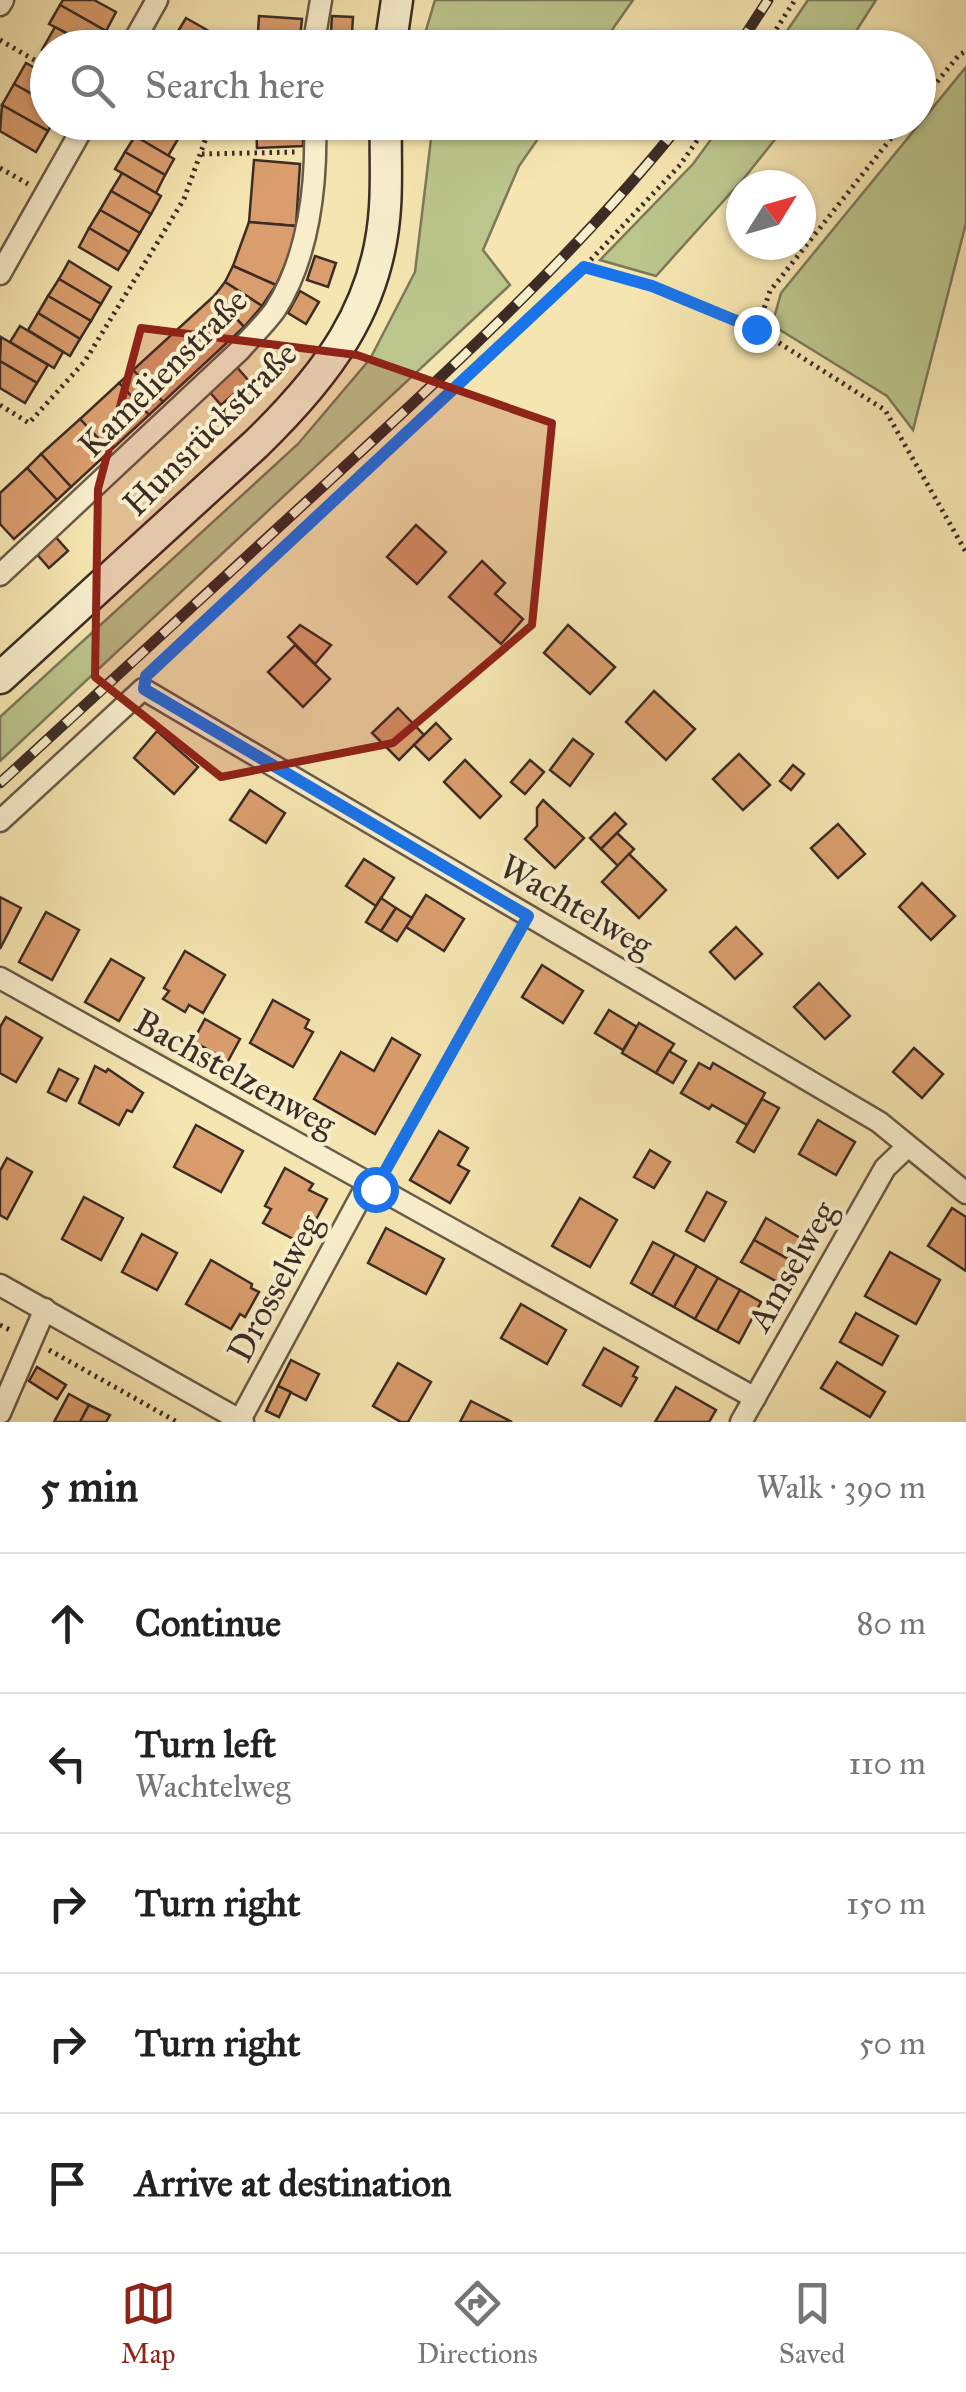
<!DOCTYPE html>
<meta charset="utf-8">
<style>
body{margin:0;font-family:"IM FELL Great Primer",serif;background:#f6f6f6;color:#222}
.compass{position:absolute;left:726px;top:170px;width:90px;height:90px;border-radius:50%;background:#fff;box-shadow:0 2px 8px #0004;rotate:53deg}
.stop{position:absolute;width:30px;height:30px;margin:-22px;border:8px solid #1a73e8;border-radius:50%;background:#fff}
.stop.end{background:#1a73e8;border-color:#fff;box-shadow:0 2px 10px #0008}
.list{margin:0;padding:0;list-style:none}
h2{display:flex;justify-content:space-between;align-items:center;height:130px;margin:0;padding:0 40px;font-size:42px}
h2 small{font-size:32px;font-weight:400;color:#767676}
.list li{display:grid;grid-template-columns:65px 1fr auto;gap:30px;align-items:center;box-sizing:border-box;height:140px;padding:0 40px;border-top:2px solid #e0e0e0}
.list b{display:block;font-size:38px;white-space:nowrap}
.list p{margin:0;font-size:32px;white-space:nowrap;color:#767676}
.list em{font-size:32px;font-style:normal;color:#767676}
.icon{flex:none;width:55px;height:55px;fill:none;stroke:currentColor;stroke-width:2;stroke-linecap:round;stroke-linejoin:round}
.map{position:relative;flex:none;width:966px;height:1422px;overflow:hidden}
.search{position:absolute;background:#fff;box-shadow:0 2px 8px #0004;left:30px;right:30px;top:30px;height:110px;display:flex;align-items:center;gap:25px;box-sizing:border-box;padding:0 35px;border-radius:55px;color:#767676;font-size:38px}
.sheet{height:830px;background:#fff}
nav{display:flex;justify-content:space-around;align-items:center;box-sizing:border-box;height:140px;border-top:2px solid #e0e0e0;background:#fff;font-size:28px;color:#767676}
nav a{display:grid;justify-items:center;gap:5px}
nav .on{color:#8f2418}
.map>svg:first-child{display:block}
.green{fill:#bbc58c;stroke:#7c7858;stroke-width:2.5}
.building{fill:#da9d6d;stroke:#3c2c25;stroke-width:2.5}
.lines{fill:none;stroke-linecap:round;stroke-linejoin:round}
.street-casing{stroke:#6a5a48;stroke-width:25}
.secondary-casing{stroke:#3c2c25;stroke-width:35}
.path{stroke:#3c2c25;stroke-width:5;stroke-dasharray:2.5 5;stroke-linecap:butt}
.street{stroke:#f8eecc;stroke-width:20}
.secondary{stroke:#f8eecc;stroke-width:30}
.rail-casing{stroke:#3c2c25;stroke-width:11}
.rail{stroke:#f8eecc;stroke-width:8;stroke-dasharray:22;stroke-linecap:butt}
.route{stroke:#1a73e8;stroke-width:12}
.marked{fill:#8f2418;fill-opacity:0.2;stroke:#8f2418;stroke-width:8;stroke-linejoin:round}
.labels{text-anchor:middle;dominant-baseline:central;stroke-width:8;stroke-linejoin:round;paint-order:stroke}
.street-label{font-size:35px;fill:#3c2c25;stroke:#f8eecc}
</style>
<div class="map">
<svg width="966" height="1422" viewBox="0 0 966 1422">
<rect width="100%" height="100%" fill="#f5e5b0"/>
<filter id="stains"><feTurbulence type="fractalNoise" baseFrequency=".002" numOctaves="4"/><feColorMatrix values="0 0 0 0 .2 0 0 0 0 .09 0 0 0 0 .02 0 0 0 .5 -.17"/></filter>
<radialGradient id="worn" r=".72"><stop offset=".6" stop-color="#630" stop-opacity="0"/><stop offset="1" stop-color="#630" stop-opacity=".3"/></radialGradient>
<g class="green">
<path d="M 435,0 L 633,0 L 600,47 L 425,47 L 424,37 Z"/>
<path d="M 808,0 L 876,0 L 846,47 L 776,47 Z"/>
<path d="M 966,67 L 966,223 L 913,430 L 887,396 L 772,325 L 781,293 Z"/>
<path d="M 430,123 L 549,123 L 519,166 L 483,250 L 510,285 L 0,761 L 0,717 L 298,444 L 370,359 L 415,272 L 431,139 Z"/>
<path d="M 723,123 L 788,123 L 745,177 L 656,276 L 600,260 L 693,164 Z"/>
</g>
<g class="building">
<path d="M 63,0 L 94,0 L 116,12 L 106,31 L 60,5 Z"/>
<path d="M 60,5 L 106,31 L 97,48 L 49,24 Z"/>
<path d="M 259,16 L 302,19 L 299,48 L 257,48 Z"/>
<path d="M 332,16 L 353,17 L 351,48 L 330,48 Z"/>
<path d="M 186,18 L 207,30 L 196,48 L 168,48 Z"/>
<path d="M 55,27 L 92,48 L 48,48 L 48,53 L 42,50 Z"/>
<path d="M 26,63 L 48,75 L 48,103 L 14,84 Z"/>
<path d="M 14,84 L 48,103 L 48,122 L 53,122 L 48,131 L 2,105 Z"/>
<path d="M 2,105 L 48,131 L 36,152 L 0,131 Z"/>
<path d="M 129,122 L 162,122 L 181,134 L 168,156 L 124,130 Z"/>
<path d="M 256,122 L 303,122 L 303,146 L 257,148 Z"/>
<path d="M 135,136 L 174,159 L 165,175 L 125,152 Z"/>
<path d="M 125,152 L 165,175 L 156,193 L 115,169 Z"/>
<path d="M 254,160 L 300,164 L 296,226 L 249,222 Z"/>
<path d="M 122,173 L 161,196 L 151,214 L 111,191 Z"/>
<path d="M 111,191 L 151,214 L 140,233 L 100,210 Z"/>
<path d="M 100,210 L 140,233 L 129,252 L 89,228 Z"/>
<path d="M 249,222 L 296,226 L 295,242 L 276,285 L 233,266 Z"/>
<path d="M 89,228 L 129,252 L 118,270 L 79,247 Z"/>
<path d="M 315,256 L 336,263 L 328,287 L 307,280 Z"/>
<path d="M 69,261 L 111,287 L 101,304 L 59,279 Z"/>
<path d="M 233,266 L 276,285 L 262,306 L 225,282 Z"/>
<path d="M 59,279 L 101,304 L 91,321 L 48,296 Z"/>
<path d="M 225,282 L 262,306 L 244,327 L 215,295 Z"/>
<path d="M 300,291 L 319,302 L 306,324 L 288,313 Z"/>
<path d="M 215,295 L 244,327 L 163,402 L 133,370 Z"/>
<path d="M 48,296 L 91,321 L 80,339 L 38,313 Z"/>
<path d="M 38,313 L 80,339 L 70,356 L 28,330 Z"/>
<path d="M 20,326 L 63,352 L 54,368 L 10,342 Z"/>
<path d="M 1,337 L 48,365 L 37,383 L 0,361 Z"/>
<path d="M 0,361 L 37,383 L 25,403 L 0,388 Z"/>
<path d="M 235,365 L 249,381 L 221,405 L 207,389 Z"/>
<path d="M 133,370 L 163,402 L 149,415 L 119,383 Z"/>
<path d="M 119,383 L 149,415 L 110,451 L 80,419 Z"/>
<path d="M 80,419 L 110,451 L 71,487 L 41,454 Z"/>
<path d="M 41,454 L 71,487 L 57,500 L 27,468 Z"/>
<path d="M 27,468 L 57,500 L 14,539 L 0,524 L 0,493 Z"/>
<path d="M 416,525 L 446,552 L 417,584 L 387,557 Z"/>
<path d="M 54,535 L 68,551 L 49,568 L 35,552 Z"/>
<path d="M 482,561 L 505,583 L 495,594 L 523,619 L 501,644 L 449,597 Z"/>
<path d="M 300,625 L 331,645 L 315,664 L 288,637 Z"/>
<path d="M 568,625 L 615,667 L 590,694 L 544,653 Z"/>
<path d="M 295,645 L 330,679 L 303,707 L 268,672 Z"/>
<path d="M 654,691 L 695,729 L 666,760 L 626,722 Z"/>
<path d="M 398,708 L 424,735 L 399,760 L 372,733 Z"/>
<path d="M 436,723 L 451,739 L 429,760 L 414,745 Z"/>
<path d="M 157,731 L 198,767 L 174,794 L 134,758 Z"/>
<path d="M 573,739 L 593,754 L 570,786 L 550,770 Z"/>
<path d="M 739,754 L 770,785 L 743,810 L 713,779 Z"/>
<path d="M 465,760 L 501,796 L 480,818 L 444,782 Z"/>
<path d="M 530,760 L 544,772 L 525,794 L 511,782 Z"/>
<path d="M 793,765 L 804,774 L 791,790 L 780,781 Z"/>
<path d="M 250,790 L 285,813 L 266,843 L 230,820 Z"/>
<path d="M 543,800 L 584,838 L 555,868 L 525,839 L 537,826 L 537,808 Z"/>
<path d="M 615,813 L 626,824 L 601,849 L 590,838 Z"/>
<path d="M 838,824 L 865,854 L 838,878 L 811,848 Z"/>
<path d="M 617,833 L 634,849 L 618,866 L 601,849 Z"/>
<path d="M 629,854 L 666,890 L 639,918 L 602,882 Z"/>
<path d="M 364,859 L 394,878 L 376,906 L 346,886 Z"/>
<path d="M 922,883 L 955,916 L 931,940 L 899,907 Z"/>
<path d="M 426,895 L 464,919 L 444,951 L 406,927 Z"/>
<path d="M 0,897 L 21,908 L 0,949 Z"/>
<path d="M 381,898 L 396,908 L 381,931 L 366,922 Z"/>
<path d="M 396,908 L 412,918 L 397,941 L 381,931 Z"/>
<path d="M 46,912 L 79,930 L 52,980 L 19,962 Z"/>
<path d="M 736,927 L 762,954 L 735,979 L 710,952 Z"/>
<path d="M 185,951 L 225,975 L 203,1013 L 189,1005 L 185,1012 L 163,999 L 169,991 L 164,988 Z"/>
<path d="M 111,959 L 144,978 L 119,1021 L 85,1002 Z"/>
<path d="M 542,965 L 583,991 L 563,1023 L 522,997 Z"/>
<path d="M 819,983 L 850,1016 L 825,1039 L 794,1007 Z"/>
<path d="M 273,1000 L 309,1020 L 305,1028 L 313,1032 L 293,1067 L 250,1043 Z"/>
<path d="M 609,1010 L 637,1027 L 623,1050 L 595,1033 Z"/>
<path d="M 6,1017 L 42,1038 L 16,1082 L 0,1073 L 0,1027 Z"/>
<path d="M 205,1019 L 240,1039 L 228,1061 L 193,1041 Z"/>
<path d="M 639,1023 L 674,1044 L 656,1073 L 622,1053 Z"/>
<path d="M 392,1038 L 420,1055 L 375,1134 L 314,1099 L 341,1052 L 374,1071 Z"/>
<path d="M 914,1048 L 943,1074 L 922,1098 L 893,1072 Z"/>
<path d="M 669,1051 L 686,1061 L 673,1083 L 656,1073 Z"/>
<path d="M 699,1063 L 710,1069 L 713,1063 L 765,1093 L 747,1125 L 712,1105 L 709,1109 L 681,1093 Z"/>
<path d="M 95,1066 L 106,1072 L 108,1069 L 143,1093 L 132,1112 L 127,1110 L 119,1125 L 79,1103 Z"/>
<path d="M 59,1069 L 78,1079 L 66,1101 L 48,1092 Z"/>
<path d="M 762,1099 L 779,1108 L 754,1152 L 737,1142 Z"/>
<path d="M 818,1120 L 855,1142 L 836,1175 L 799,1154 Z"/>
<path d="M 196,1125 L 243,1151 L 221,1192 L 174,1167 Z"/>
<path d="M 439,1131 L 468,1148 L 458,1165 L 469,1171 L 450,1203 L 410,1180 Z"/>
<path d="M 650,1150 L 670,1162 L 654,1188 L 634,1177 Z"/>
<path d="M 7,1158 L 32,1172 L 7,1219 L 0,1215 L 0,1171 Z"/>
<path d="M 285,1168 L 313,1184 L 309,1190 L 327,1199 L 312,1227 L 309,1225 L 299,1242 L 263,1223 L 271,1209 L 265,1206 Z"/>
<path d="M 707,1192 L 726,1202 L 704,1241 L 686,1231 Z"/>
<path d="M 84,1197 L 123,1218 L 101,1260 L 62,1239 Z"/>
<path d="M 580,1198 L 617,1220 L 590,1267 L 552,1246 Z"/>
<path d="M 952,1208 L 966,1217 L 966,1271 L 928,1246 Z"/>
<path d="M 766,1218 L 807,1242 L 795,1263 L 754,1240 Z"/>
<path d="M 386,1228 L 444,1259 L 426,1294 L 368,1263 Z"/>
<path d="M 142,1234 L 177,1253 L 157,1290 L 122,1272 Z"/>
<path d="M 754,1240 L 795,1263 L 783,1285 L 741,1262 Z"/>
<path d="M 653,1242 L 675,1254 L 652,1295 L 631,1283 Z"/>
<path d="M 890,1252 L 940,1280 L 916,1324 L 865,1296 Z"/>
<path d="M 675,1254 L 697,1266 L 674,1307 L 652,1295 Z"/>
<path d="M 211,1260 L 252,1284 L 251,1288 L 259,1292 L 245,1317 L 240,1314 L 231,1329 L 186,1304 Z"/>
<path d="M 697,1266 L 718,1278 L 695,1319 L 674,1307 Z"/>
<path d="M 718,1278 L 740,1290 L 717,1331 L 695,1319 Z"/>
<path d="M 740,1290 L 761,1302 L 739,1343 L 717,1331 Z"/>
<path d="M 521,1304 L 566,1330 L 547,1364 L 501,1338 Z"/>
<path d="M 856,1313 L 898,1336 L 882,1365 L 840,1342 Z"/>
<path d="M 604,1348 L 638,1367 L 633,1376 L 637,1378 L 621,1406 L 583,1385 Z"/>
<path d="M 291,1360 L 319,1374 L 306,1400 L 278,1386 Z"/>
<path d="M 837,1362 L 885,1392 L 870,1417 L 821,1388 Z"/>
<path d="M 398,1363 L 431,1382 L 408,1422 L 401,1422 L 373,1406 Z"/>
<path d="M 37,1367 L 66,1385 L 57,1399 L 29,1381 Z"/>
<path d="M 278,1386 L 291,1392 L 279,1417 L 266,1411 Z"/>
<path d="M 676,1387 L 716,1410 L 709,1422 L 655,1422 Z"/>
<path d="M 69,1394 L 89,1405 L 80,1422 L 54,1422 Z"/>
<path d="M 471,1401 L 512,1422 L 460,1422 Z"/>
<path d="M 89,1405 L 110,1415 L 106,1422 L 80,1422 Z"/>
</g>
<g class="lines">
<defs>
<g id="street">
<path d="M 0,5 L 3,0"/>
<path d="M 130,48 L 157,0"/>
<path d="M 313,48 L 321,0"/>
<path d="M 0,274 L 86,122"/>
<path d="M 0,575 L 239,351 C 251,337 265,324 275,310 C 309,257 317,184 315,122"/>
<path d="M 0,821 L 143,689 L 879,1122 L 966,1193"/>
<path d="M 0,978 L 755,1398"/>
<path d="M 0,1285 L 243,1422"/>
<path d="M 0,1413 L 45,1309"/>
<path d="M 239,1422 L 367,1185"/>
<path d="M 741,1422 L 885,1168 L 907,1147"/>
</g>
<g id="secondary">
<path d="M 390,48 L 397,0"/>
<path d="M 0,678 L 256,444 C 326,376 379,308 385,207 C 387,179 385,151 386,122"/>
</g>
</defs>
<use href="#street" class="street-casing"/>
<use href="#secondary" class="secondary-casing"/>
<g class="path">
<path d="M 0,40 L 48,68"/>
<path d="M 764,48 L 795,0"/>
<path d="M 918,105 L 959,55 L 966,51"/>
<path d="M 202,154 L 296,152"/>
<path d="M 0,168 L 28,184"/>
<path d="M 584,267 L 652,286 L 757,329 L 885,410 L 966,552"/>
<path d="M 757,329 L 770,291 L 904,122"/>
<path d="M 0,405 L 29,423 L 85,361 L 184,199 L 206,138 L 179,122"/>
<path d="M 152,669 L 584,267 L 680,165 L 710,122"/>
<path d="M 389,1167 L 516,936"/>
<path d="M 0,1325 L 12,1331"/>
<path d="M 49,1350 L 177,1422"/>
</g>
<use href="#street" class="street"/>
<use href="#secondary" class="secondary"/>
<defs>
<g id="rail">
<path d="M 737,48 L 768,0"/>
<path d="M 0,783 C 114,679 228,574 342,469 C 461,359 580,250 682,122"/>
</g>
</defs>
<use href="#rail" class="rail-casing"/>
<use href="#rail" class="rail"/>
</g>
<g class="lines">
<path class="route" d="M 375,1189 L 528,916 L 144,689 L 146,676 L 584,267 L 652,286 L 756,329"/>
</g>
<path class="marked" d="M 141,328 L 357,355 L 552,423 L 532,625 L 393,743 L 221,777 L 95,677 L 98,489 Z"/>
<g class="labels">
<g class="street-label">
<text transform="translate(163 373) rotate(-45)">Kamelienstraße</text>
<text transform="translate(210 429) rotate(-45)">Hunsrückstraße</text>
<text transform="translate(576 906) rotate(30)">Wachtelweg</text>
<text transform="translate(235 1073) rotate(29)">Bachstelzenweg</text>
<text transform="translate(792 1266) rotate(-60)">Amselweg</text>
<text transform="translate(275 1288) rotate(-62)">Drosselweg</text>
</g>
</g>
<rect width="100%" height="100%" filter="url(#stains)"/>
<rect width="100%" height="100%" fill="url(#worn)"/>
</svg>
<svg class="compass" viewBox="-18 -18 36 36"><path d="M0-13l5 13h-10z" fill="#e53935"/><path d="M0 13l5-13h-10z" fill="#767676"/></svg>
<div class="stop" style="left:375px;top:1189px"></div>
<div class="stop end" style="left:756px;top:329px"></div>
<div class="search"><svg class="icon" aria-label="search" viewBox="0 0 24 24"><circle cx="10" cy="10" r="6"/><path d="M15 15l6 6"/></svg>Search here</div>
</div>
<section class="sheet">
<h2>5 min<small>Walk · 390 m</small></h2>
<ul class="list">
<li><svg class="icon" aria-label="ahead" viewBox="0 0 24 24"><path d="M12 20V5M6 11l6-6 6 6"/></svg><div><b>Continue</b></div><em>80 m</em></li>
<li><svg class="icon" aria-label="left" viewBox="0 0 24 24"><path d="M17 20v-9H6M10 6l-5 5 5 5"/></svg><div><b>Turn left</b><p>Wachtelweg</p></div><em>110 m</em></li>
<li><svg class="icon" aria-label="right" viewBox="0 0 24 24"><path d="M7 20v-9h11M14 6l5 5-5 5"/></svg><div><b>Turn right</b></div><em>150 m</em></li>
<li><svg class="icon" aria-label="right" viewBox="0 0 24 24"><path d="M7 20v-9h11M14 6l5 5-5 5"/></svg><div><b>Turn right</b></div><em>50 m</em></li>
<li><svg class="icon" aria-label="arrive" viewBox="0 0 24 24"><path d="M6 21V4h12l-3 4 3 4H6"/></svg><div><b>Arrive at destination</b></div></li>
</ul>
</section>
<nav>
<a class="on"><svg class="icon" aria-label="map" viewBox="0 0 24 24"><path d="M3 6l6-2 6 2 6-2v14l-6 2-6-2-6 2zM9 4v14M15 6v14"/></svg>Map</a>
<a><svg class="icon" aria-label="directions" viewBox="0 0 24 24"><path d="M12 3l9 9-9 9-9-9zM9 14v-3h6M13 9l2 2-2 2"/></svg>Directions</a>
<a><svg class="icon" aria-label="saved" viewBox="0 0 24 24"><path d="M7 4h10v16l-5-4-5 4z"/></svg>Saved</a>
</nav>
